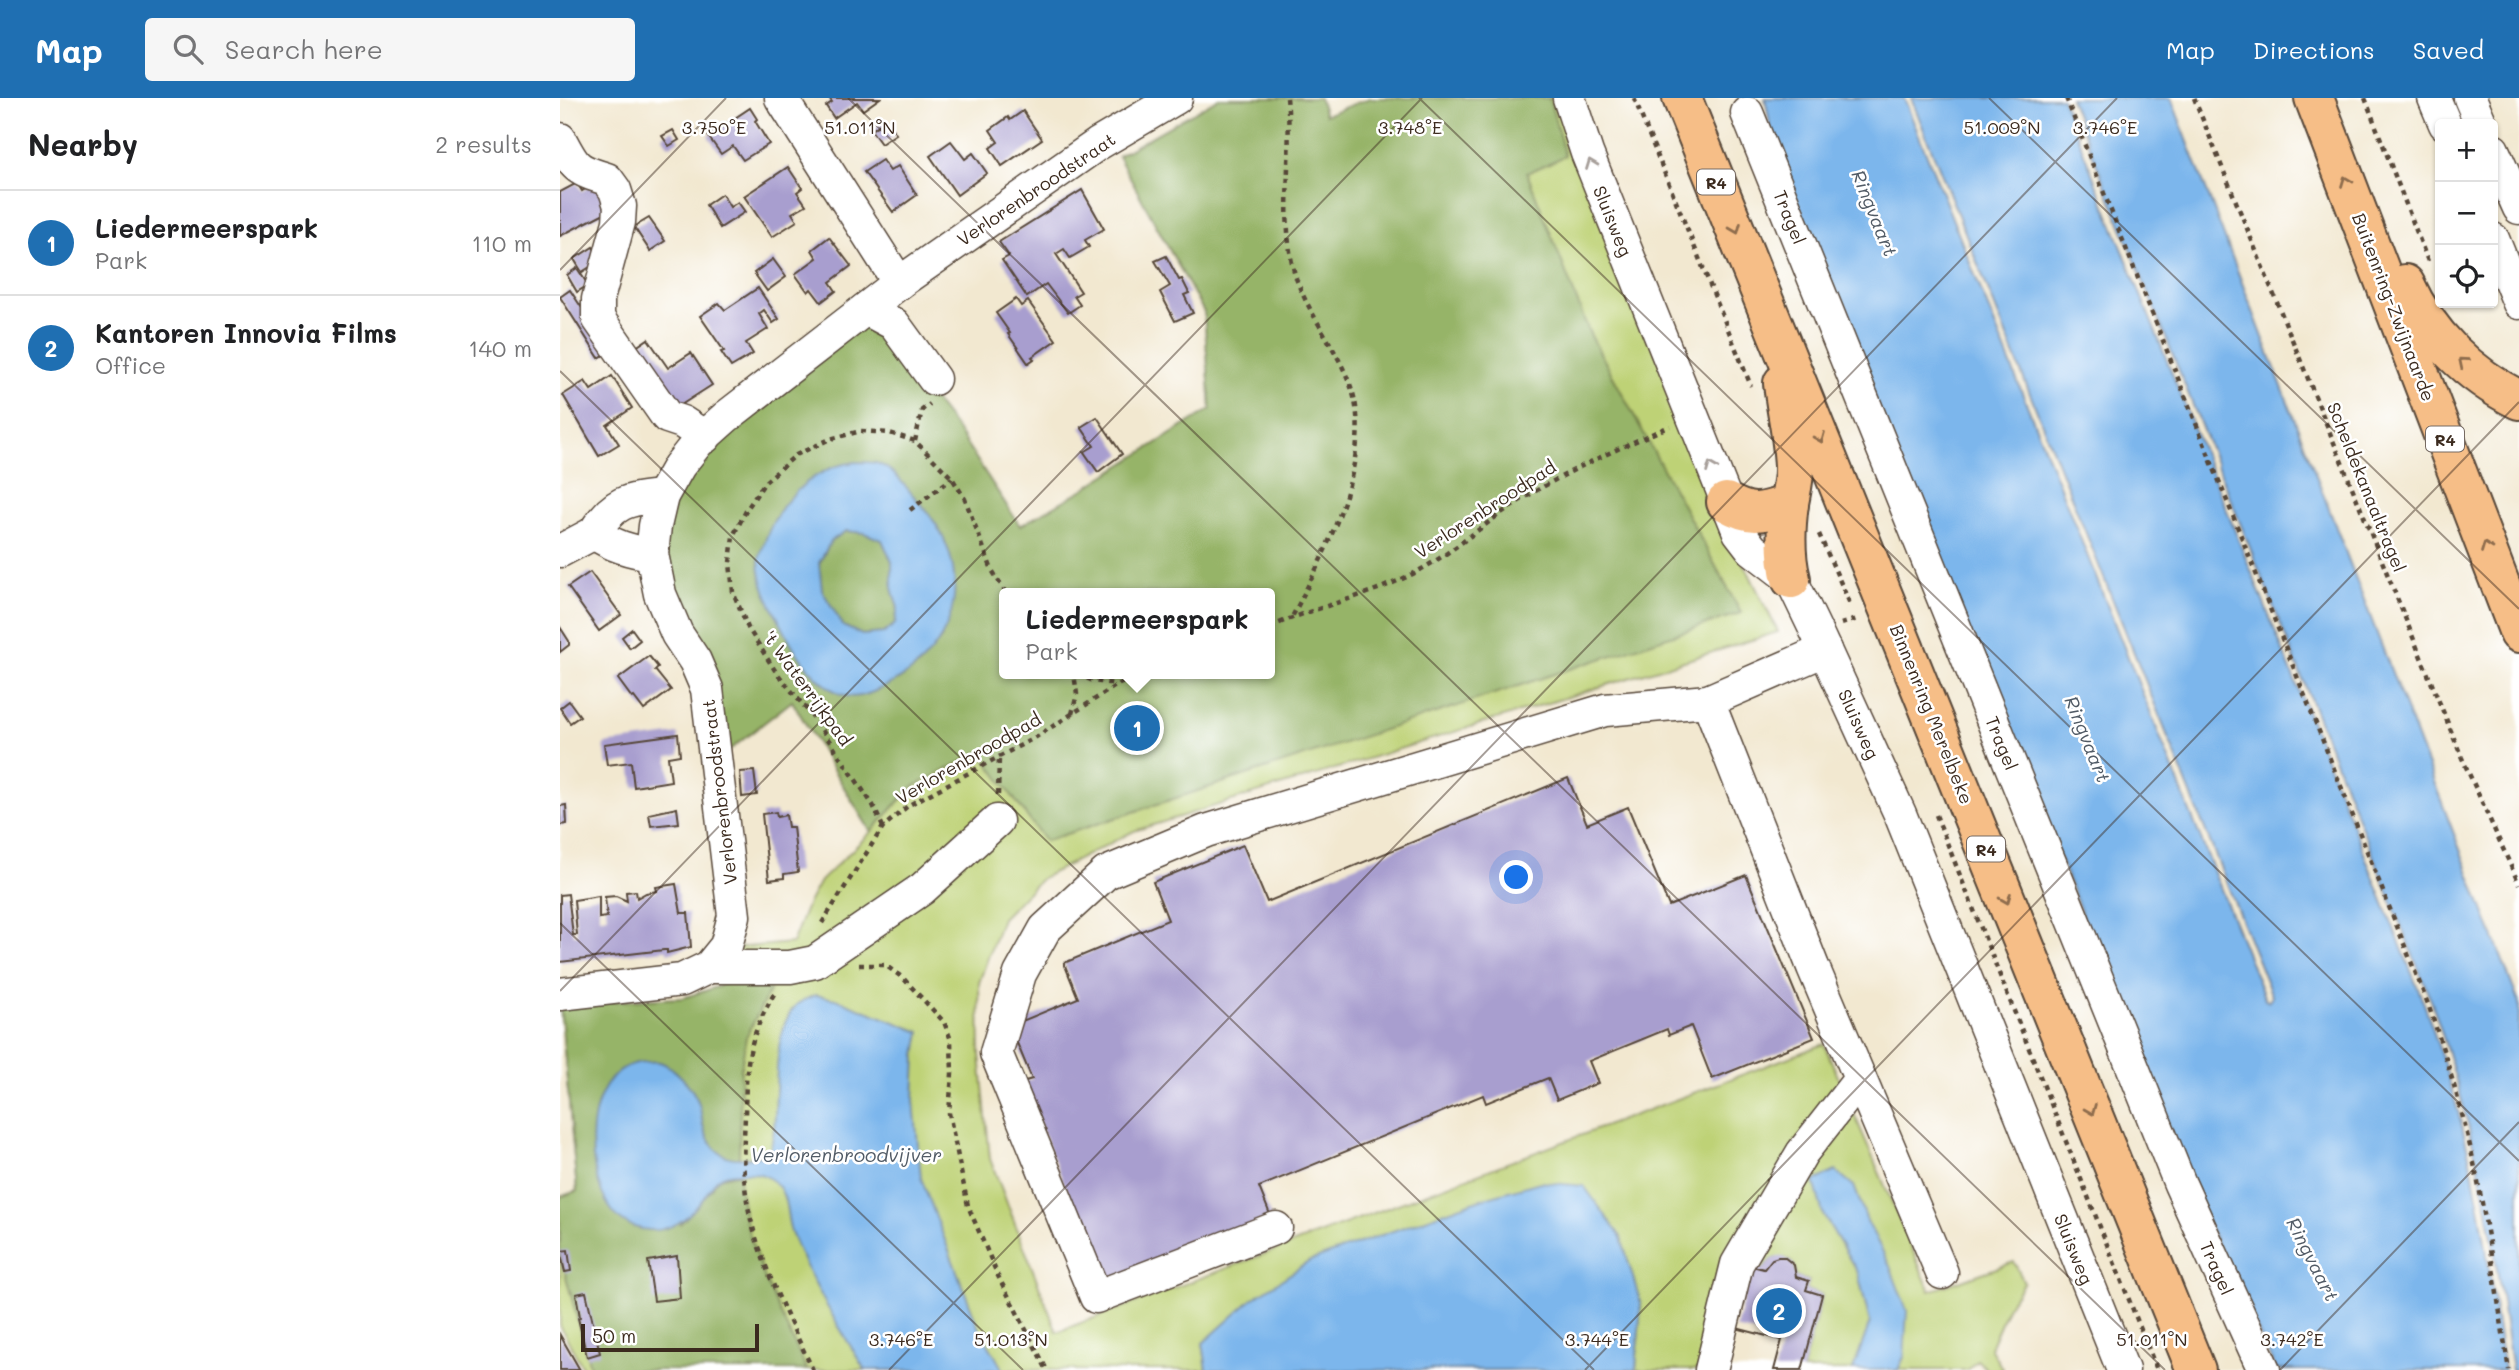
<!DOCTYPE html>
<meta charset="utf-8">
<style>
body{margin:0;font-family:Mali,sans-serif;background:#f6f6f6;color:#202124}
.controls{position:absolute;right:21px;top:21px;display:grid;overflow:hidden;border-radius:7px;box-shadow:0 2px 5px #0004}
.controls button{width:63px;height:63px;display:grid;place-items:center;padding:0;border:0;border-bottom:2px solid #e0e0e0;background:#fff;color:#202124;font:35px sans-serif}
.scale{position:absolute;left:21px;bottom:18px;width:178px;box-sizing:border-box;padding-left:7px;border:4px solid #3b2a1e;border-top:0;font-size:19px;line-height:24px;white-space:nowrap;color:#3b2a1e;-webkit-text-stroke:5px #fff;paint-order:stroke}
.you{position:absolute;left:957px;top:780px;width:24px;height:24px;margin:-18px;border:5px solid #fff;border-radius:50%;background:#1a73e8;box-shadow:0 0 0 10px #1a73e833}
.badge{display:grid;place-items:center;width:46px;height:46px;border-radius:50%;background:#1f6fb2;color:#fff;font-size:23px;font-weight:700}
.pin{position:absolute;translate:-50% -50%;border:4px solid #fff;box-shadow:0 2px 7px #0006}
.popup{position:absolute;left:439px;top:490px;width:276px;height:91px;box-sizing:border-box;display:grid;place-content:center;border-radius:7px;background:#fff;filter:drop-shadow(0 2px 5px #0005);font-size:23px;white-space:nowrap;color:#757577}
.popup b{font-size:26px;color:#202124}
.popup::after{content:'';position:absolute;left:50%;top:100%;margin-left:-14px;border:14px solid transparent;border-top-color:#fff}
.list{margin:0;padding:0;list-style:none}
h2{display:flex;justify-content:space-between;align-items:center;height:91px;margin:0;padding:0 28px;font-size:30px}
h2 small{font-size:23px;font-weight:400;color:#757577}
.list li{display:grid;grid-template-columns:46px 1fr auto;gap:21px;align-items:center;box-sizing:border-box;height:105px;padding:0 28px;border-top:2px solid #e0e0e0}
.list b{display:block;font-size:26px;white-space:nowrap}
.list p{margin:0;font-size:23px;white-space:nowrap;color:#757577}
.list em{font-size:23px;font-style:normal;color:#757577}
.icon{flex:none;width:38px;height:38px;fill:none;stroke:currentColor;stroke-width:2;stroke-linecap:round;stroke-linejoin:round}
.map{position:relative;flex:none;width:1959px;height:1272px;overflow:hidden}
header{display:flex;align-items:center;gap:42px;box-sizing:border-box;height:98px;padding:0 35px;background:#1f6fb2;color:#fff}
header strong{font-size:33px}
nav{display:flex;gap:38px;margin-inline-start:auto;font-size:24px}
.search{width:490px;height:63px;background:#f6f6f6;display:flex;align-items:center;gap:18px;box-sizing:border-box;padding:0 24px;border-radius:7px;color:#757577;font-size:26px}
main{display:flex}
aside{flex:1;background:#fff}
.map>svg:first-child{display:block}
.green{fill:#bed276;stroke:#7c7e4a;stroke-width:2;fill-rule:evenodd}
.forest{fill:#96b467;stroke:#686f42;stroke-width:2;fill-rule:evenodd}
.water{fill:#7bb6ec;stroke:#5b7085;stroke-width:2;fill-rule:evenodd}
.building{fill:#a89ecf}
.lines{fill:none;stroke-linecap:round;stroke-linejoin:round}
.minor-casing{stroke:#564639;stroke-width:35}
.highway-casing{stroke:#564639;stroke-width:42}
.path{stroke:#564639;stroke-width:4.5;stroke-dasharray:5 5;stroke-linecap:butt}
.minor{stroke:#fff;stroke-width:32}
.highway{stroke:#f6be87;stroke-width:38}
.oneway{stroke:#a79f9a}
.oneway2{stroke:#8f6d4d}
.ticks{fill:none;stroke:#3b2a1e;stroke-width:2;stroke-opacity:0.45}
.labels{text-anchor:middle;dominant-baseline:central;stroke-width:5;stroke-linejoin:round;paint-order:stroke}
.shield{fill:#fff;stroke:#766a62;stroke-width:2}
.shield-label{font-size:16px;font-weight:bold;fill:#3b2a1e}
.street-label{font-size:18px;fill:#3b2a1e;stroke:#fff}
.water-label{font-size:19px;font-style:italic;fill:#515b66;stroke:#fff}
.ticks-label{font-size:18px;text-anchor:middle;fill:#3b2a1e;stroke:#fff;stroke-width:5;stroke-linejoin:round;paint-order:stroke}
</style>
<header>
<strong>Map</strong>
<div class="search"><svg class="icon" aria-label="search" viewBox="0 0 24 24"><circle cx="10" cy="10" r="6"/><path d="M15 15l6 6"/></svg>Search here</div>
<nav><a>Map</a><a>Directions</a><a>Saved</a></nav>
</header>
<main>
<aside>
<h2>Nearby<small>2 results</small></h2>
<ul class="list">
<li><span class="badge">1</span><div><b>Liedermeerspark</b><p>Park</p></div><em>110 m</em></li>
<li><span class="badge">2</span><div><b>Kantoren Innovia Films</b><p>Office</p></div><em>140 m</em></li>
</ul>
</aside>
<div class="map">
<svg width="1959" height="1272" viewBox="0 0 1959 1272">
<rect width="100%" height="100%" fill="#fff"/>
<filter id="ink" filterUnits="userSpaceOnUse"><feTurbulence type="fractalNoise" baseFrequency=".0143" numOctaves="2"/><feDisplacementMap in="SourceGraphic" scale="14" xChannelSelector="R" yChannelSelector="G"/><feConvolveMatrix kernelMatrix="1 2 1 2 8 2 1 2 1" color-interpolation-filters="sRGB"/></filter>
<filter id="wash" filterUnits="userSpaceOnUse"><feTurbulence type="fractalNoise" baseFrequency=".00686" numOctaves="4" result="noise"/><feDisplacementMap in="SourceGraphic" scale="28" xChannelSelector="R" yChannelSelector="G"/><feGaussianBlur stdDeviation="1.57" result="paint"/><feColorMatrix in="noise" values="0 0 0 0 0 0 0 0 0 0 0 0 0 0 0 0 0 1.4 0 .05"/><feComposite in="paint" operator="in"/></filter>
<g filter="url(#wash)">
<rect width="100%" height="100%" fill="#f2e8d0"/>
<path class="green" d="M 659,0 L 759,0 L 765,17 L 810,0 L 995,0 L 1160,417 L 1218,534 L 574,733 L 482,780 L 442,820 L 419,885 L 420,957 L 430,1061 L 497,1234 L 1264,946 L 1370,1193 L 1454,1164 L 1464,1184 L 1447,1210 L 1430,1250 L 1443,1272 L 1428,1272 L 1417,1262 L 1407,1272 L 1338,1272 L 1344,1259 L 1307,1123 L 1294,1088 L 1263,1116 L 1298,1175 L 1310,1225 L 1293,1272 L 1242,1272 L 1262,1197 L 1246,1192 L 1249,1183 L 1236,1179 L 1234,1167 C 1224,1156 1211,1157 1204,1171 L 1193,1168 L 1151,1272 L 1076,1272 L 1081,1206 L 643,1245 L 647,1272 L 24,1272 L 0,1228 L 0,1099 L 17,1093 L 0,906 L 123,900 L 160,888 L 178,872 L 175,850 L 232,845 L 248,805 L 260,783 L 311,734 L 232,603 L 163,657 L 396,330 L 460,428 L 519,394 L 651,311 L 644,214 L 558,58 ZM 444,495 L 710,495 L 710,576 L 444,576 Z"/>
<g class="forest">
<path d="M 659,0 L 759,0 L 765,17 L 810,0 L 989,0 L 1005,58 L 967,75 L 1030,236 L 1181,515 L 485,743 L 420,654 L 351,690 L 311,734 L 232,603 L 163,657 L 98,456 L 125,370 L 307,217 L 396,330 L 460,428 L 519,394 L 651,311 L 644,214 L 558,58 ZM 334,376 L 382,539 L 360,566 L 337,583 L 199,463 ZM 444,495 L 710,495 L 710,576 L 444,576 Z"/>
<path d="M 286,433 L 304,435 L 322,442 L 332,464 L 332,490 L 338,510 L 335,526 L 324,535 L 302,537 L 283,528 L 262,493 L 259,466 L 271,443 Z"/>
<path d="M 179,872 L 189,873 L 210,892 L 186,939 L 181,970 L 179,1061 C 145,1059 143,1028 137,1001 L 121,1125 L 138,1107 L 159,1080 L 179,1075 C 181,1141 219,1213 247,1272 L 31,1272 L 0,1156 L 0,1099 L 17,1093 L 0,906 L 123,900 L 160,888 Z"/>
</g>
<g class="water">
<path d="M 1205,0 L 1344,0 L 1705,901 L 1708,903 L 1712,898 L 1351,0 L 1502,0 L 1865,908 C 1880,952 1894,995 1905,1040 C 1923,1116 1932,1195 1944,1272 L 1716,1272 L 1640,1109 L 1215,54 Z"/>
<path d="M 1510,0 L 1611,0 L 1959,905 L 1959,1272 L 1952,1272 C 1943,1214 1936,1154 1924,1097 C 1911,1031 1893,968 1872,905 Z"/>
<path d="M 295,364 C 301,364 310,364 316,365 C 334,370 347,391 359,404 C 416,465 404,552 326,588 C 312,595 296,603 280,596 C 254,583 238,559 225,534 C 214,512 200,490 199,464 C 199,460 201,454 203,449 C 213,415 236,386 269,371 C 277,367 287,366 295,364 ZM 286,433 L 304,435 L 322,442 L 332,464 L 332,490 L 338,510 L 335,526 L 324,535 L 302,537 L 283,528 L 262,492 L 259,465 L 271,443 Z"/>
<path d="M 255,897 L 276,901 L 360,934 L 356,957 L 354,1003 L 361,1080 L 418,1228 L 443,1272 L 305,1272 C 279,1229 251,1184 232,1137 C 224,1116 231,1094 209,1080 C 204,1076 194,1075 188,1075 C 178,1075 166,1074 158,1081 C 152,1086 147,1096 142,1102 C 125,1125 103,1139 74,1129 C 19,1111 14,967 85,964 C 89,964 96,963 100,964 C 115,969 131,988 137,1001 C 141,1009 141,1019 143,1027 C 153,1064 177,1065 209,1055 C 223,1015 206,940 236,907 C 241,903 249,900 255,897 Z"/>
<path d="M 1276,1073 L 1294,1088 L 1307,1123 L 1329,1166 L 1347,1213 L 1344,1259 L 1338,1272 L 1293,1272 L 1310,1224 L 1298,1175 L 1263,1116 L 1254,1083 Z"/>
<path d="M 980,1084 L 1024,1088 L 1061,1139 L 1081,1206 L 1076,1272 L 647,1272 L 643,1245 L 692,1201 L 750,1163 L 921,1101 Z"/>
</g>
<g id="blocks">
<g class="building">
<path d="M 269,0 L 320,0 L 303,12 L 297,4 L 274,20 L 266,8 L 272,4 Z"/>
<path d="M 190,10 L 197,21 L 195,23 L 209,46 L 183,62 L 173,48 L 161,56 L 148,38 Z"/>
<path d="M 463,13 L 482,41 L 442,68 L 430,50 L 438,44 L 430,32 L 448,19 L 450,22 Z"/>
<path d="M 326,22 L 336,36 L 321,46 L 311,32 Z"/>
<path d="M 113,32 L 119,42 L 109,48 L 102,38 Z"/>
<path d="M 391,43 L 405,61 L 413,55 L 427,75 L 397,97 L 370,58 Z"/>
<path d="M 322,62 L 330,73 L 338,68 L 357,97 L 333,114 L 304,74 Z"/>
<path d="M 228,69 L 242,90 L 237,94 L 246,107 L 232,115 L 237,123 L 212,139 L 184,98 Z"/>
<path d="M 38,83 L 54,110 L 0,138 L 0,94 L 17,85 L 22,93 Z"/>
<path d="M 522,92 L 544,131 L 525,142 L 529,149 L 510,160 L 504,151 L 496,156 L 521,194 L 514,198 L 520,207 L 508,215 L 486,186 L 467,199 L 442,162 L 449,158 L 439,144 Z"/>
<path d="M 162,96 L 170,109 L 178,104 L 185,114 L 160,130 L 146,107 Z"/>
<path d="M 89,120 L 105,143 L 90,153 L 74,129 Z"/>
<path d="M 269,139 L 291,168 L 270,184 L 276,193 L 261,204 L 251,191 L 248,194 L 235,176 L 257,160 L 252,152 Z"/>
<path d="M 33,149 L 41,162 L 22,174 L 14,161 Z"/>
<path d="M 606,158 L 619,182 L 622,181 L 629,195 L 624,197 L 633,215 L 615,223 L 600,194 L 610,188 L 595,163 Z"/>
<path d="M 213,161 L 226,179 L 207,193 L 194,175 Z"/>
<path d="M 17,170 L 28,187 L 17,194 L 7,177 Z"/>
<path d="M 198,190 L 219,221 L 213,225 L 204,212 L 199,216 L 208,231 L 186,245 L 193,256 L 171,269 L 161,254 L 164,253 L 140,218 L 159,205 L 165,212 Z"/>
<path d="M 10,192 L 50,253 L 39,260 L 0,199 Z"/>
<path d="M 456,201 L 461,208 L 468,203 L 496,242 L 472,259 L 474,261 L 468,265 L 448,236 L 450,235 L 436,215 Z"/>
<path d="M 88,241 L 108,270 L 131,255 L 152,287 L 110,314 L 69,254 Z"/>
<path d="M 52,278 L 72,310 L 47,327 L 59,346 L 39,358 L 3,297 L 25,283 L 31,292 Z"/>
<path d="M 537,319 L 562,356 L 538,374 L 524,354 L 534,348 L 521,329 Z"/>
<path d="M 30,474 L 61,517 L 39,533 L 8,489 Z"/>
<path d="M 0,529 L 9,543 L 9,547 L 0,554 Z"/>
<path d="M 72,531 L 80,542 L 70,550 L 62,539 Z"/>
<path d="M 89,558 L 98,569 L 95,572 L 111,592 L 84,612 L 74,599 L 72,600 L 58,581 Z"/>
<path d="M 9,603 L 20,618 L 10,625 L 0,610 Z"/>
<path d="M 118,636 L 120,657 L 108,659 L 111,683 L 74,689 L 71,664 L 47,667 L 44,646 Z"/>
<path d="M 194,673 L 197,697 L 182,699 L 180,674 Z"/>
<path d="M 1008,680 L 1027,726 L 1068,709 L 1109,808 L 1186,777 L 1254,940 L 1152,981 L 1131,928 L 1109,937 L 1107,931 L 1029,963 L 1038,985 L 997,1002 L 988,980 L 926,1005 L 923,997 L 699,1089 L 711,1119 L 546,1187 L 462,984 L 472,981 L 450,928 L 518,900 L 504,865 L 608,822 L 593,784 L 683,747 L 707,804 Z"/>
<path d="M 6,707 L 7,726 L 0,727 L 0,708 Z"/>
<path d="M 117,710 L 119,725 L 91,728 L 89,716 Z"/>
<path d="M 216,714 L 217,719 L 226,717 L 228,729 L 233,729 L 238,774 L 224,776 L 224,780 L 209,782 L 202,716 Z"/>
<path d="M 116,786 L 121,815 L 128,815 L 131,849 L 107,855 L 107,852 L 104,852 L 0,864 L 0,797 L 8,796 L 13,837 L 17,837 L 14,802 L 39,798 L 39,820 L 47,819 L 45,799 L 56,798 L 67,803 L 66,794 L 76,793 L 77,800 L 86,795 L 97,793 L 96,789 Z"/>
<path d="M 8,1152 L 11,1173 L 5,1174 L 0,1153 Z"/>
<path d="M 117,1158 L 120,1200 L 94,1203 L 88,1163 Z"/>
<path d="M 1218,1159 L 1224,1159 L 1234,1167 L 1236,1179 L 1249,1183 L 1246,1192 L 1262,1197 L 1242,1272 L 1214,1272 L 1222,1242 L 1176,1230 L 1192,1168 L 1204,1171 L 1212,1161 Z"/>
<path d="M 26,1194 L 40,1255 L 27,1259 L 18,1220 L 20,1219 L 16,1196 Z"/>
<path d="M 0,1237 L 20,1272 L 0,1272 Z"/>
</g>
</g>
</g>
<g filter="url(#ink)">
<use href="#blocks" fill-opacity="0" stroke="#564639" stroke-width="2"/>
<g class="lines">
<defs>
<g id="minor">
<path d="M 221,0 L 339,185"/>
<path d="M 1009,0 L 1027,55 L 1179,434 L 1192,451 L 1231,481 L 1257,535 L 1340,716 L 1563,1272"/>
<path d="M 1874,0 L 1885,26"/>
<path d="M 1910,0 L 1921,26"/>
<path d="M 1187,15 L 1620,1086 L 1704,1272"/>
<path d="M 0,41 C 15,70 16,72 47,81 L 55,92 L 60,108 L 59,124 L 38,201 L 38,220 L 107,319 L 122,324 L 145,339"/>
<path d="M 1933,52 L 1959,110"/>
<path d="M 1933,141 L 1959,205"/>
<path d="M 306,211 L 334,226 L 374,281"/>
<path d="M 0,453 L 34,435"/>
<path d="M 92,456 C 70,453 53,448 34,435 C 53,404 67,401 102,398"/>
<path d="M 1148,603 L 1253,869 L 1382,1175"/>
<path d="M 149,869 L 230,869 L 255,864 L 362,791 L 437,723"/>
<path d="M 0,896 L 122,882 L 149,869 L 166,848 L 174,818 L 147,591 L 135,563 L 117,536 L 100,496 L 92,456 L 95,428 L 102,398 L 119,368 L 138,344 L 166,319 L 339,185 L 538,46 L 616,0"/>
<path d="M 716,1130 L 536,1199 L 436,955 L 460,876 L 485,831 L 546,775 L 646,733 L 1045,612 L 1148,603 L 1265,552"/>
<path d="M 1151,1272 L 1177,1166 L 1242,1055 L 1300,981"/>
</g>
<g id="highway">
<path d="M 1122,0 L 1636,1272"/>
<path d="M 1754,0 L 1959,535"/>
<path d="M 1845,186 C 1868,237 1909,277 1959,302"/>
<path d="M 1223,285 C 1226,314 1234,343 1234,372 C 1234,383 1231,394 1229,405 C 1226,428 1225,458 1231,481"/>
<path d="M 1166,404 C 1192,419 1201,415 1229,406"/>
</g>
</defs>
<use href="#minor" class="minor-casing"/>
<use href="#highway" class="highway-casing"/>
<g class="path">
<path d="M 727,0 C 733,57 719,127 736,180 C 749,217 777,250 791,289 C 816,359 764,457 732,519"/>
<path d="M 1074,0 L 1191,288"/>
<path d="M 1506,0 L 1868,906 C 1883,950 1897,994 1908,1040 C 1927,1116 1936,1195 1949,1272"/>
<path d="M 1634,0 L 1902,660 L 1959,786"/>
<path d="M 1805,0 L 1869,166"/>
<path d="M 355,343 L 362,312 L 370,306"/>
<path d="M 350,412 L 392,380"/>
<path d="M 1259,436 L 1291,508"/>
<path d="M 1281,526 L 1297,521"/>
<path d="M 710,529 C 759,507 813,498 860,472 C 893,454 921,428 953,407 C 1004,374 1055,352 1110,328"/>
<path d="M 518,576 L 533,583 L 556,586"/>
<path d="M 512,616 L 517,596 L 514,576"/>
<path d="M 438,697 L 439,659"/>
<path d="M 1376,717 L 1597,1272"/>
<path d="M 323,729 L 313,707 L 253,619 L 216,574 L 188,530 L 173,494 L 170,465 L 173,438 L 187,411 L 205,384 L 236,357 L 270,341 L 301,333 L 330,335 L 355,343 L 392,380 L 405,401 L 432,472 L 446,495"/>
<path d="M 262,825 L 323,729 L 349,707 L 476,639 L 557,587 L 582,576"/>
<path d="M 299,867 L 325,867 L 343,880 L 384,924 L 391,942 L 392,976 L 389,1015 L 408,1108 L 438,1178 L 487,1272"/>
<path d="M 214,896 C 187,943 186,965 185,1018 C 184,1041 182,1065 185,1088 C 191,1149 227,1217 253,1272"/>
</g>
<use href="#minor" class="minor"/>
<use href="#highway" class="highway"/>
</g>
<defs><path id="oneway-chevron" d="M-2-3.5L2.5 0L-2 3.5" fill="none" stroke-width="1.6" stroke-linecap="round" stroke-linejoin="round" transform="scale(1.75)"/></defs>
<g class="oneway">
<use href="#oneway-chevron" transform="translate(1031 66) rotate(-111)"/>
<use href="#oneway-chevron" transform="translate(1151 369) rotate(-112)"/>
</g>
<g class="oneway2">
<use href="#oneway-chevron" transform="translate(1786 83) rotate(-111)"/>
<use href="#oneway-chevron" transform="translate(1176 131) rotate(68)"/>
<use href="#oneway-chevron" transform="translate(1903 264) rotate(-140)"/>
<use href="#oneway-chevron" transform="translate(1260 340) rotate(68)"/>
<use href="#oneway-chevron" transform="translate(1926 449) rotate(-111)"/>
<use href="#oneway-chevron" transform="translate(1446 801) rotate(68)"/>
<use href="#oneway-chevron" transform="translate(1531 1012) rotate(68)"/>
</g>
</g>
<path class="ticks" d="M 288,0 L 1605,1272M 859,0 L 1959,1063M 1429,0 L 1959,511M 0,172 L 166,0M 0,273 L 1034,1272M 0,825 L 463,1272M 0,893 L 862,0M 329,1272 L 1557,0M 1025,1272 L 1959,304M 1720,1272 L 1959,1024"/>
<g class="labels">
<g class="shield">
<rect x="1137" y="71.5" width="38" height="25" rx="5"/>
<rect x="1866" y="328.5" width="38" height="25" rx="5"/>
<rect x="1407" y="738.5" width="38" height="25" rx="5"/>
</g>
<g class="shield-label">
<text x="1156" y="84">R4</text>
<text x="1885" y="341">R4</text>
<text x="1426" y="751">R4</text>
</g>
<g class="street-label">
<text transform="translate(476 91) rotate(-34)">Verlorenbroodstraat</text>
<text transform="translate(1230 119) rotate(68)">Tragel</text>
<text transform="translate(1053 123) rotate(68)">Sluisweg</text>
<text transform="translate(1834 209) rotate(69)">Buitenring-Zwijnaarde</text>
<text transform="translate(1807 389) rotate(68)">Scheldekanaaltragel</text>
<text transform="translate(925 411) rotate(-33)">Verlorenbroodpad</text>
<text transform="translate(248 590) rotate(54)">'t Waterrijkpad</text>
<text transform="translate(1372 616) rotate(68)">Binnenring Merelbeke</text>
<text transform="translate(1299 626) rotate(66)">Sluisweg</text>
<text transform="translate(1442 645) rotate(68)">Tragel</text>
<text transform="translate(408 660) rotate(-30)">Verlorenbroodpad</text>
<text transform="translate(159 694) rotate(-97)">Verlorenbroodstraat</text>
<text transform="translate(1514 1151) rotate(68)">Sluisweg</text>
<text transform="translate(1657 1170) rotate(66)">Tragel</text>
</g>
<g class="water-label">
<text transform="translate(1315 115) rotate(68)">Ringvaart</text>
<text transform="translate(1528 641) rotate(68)">Ringvaart</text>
<text x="286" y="1056">Verlorenbroodvijver</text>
<text transform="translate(1753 1161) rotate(63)">Ringvaart</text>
</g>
</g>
<g class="ticks-label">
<text x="300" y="36">51.011°N</text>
<text x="1442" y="36">51.009°N</text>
<text x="154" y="36">3.750°E</text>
<text x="850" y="36">3.748°E</text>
<text x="1545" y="36">3.746°E</text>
<text x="341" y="1248">3.746°E</text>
<text x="1037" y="1248">3.744°E</text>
<text x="1732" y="1248">3.742°E</text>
<text x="451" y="1248">51.013°N</text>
<text x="1592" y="1248">51.011°N</text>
</g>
</svg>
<div class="controls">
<button>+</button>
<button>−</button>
<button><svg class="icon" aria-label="locate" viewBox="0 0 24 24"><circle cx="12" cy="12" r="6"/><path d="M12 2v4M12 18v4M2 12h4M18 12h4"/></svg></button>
</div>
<div class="scale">50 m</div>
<div class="you"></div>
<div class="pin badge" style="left:577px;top:630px">1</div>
<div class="popup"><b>Liedermeerspark</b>Park</div>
<div class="pin badge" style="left:1219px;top:1213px">2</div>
</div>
</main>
